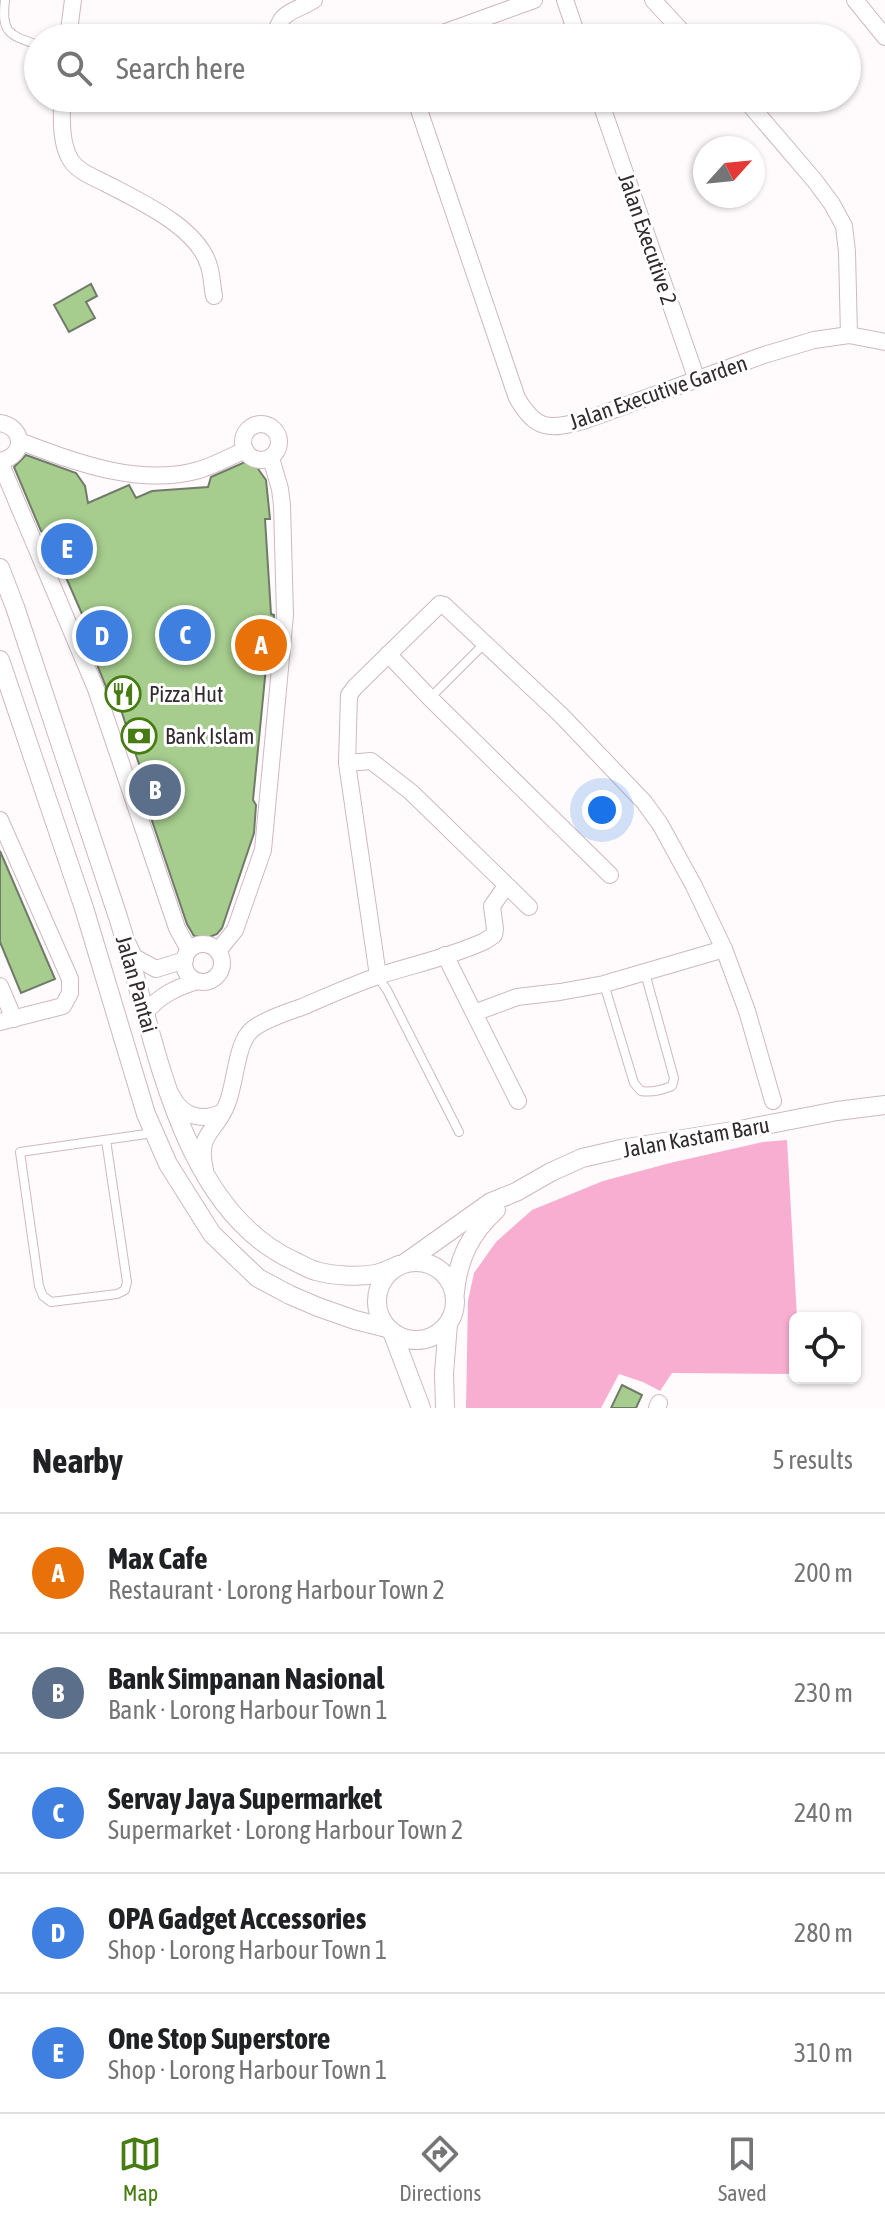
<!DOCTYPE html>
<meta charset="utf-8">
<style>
body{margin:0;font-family:"Asap Condensed",sans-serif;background:#f2f2f2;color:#202124}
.controls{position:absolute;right:24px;bottom:24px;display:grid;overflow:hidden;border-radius:12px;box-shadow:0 2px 6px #0004}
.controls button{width:72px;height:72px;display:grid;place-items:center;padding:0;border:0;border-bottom:2px solid #e0e0e0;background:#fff;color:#202124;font:40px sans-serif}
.compass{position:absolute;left:693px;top:136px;width:72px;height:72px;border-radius:50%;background:#fff;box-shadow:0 2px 6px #0004;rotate:63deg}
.you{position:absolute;left:602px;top:810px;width:28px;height:28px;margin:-20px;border:6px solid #fff;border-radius:50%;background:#1a73e8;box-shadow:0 0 0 12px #1a73e833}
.badge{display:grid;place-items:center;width:52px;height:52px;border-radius:50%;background:#467c11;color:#fff;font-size:26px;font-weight:700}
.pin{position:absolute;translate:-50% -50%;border:4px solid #fff;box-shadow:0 2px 8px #0006}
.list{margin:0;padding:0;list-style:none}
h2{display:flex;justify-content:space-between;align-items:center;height:104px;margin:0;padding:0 32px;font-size:34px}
h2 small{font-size:26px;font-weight:400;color:#757577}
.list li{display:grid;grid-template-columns:52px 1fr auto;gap:24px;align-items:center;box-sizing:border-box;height:120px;padding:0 32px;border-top:2px solid #e0e0e0}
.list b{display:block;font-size:30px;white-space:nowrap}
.list p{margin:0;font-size:26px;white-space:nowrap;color:#757577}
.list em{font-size:26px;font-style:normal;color:#757577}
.icon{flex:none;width:44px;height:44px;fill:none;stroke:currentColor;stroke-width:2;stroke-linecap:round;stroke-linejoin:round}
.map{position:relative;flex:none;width:885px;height:1408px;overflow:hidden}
.search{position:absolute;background:#fff;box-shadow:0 2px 6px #0004;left:24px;right:24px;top:24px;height:88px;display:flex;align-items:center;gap:20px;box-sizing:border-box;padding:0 28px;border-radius:44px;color:#757577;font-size:30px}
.sheet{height:704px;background:#fff}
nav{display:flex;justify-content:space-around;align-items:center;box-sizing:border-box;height:112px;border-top:2px solid #e0e0e0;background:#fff;font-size:22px;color:#757577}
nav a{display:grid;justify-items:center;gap:4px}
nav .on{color:#467c11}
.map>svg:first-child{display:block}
.forest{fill:#f8aed0}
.building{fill:#a6cd8e;stroke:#707b69;stroke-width:2}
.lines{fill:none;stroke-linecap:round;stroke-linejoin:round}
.service-casing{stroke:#cfb8c1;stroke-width:10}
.minor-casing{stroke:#cfb8c1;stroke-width:18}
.tertiary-casing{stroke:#cfb8c1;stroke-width:20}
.service{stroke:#fff;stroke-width:8}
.minor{stroke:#fff;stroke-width:16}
.tertiary{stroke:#fff;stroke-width:18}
.labels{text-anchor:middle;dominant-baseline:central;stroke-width:6;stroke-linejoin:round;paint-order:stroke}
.street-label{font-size:22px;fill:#342b2f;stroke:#fff}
.poi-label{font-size:22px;fill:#342b2f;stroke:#fff;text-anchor:start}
</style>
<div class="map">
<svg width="885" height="1408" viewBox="0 0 885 1408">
<rect width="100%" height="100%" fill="#fffafc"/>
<path class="forest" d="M 787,1140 L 797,1318 L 795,1318 L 795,1374 L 672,1373 L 660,1391 L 643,1382 L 619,1374 L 601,1408 L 466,1408 L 468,1301 L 474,1273 L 496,1242 L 532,1210 L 603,1181 L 670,1163 L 763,1142 Z"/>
<g class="building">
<path d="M 91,284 L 97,296 L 86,302 L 95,318 L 69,332 L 54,305 Z"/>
<path d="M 26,455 L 76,473 L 85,486 L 88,503 L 129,485 L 136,498 L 152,491 L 208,487 L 211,477 L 245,462 L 256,466 L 266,480 L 270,519 L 265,519 L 271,614 L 274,615 L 270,657 L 267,657 L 253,800 L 256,805 L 254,833 L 222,928 L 217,934 L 207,938 L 194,936 L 187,924 L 146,803 L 150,797 L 120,707 L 115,709 L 94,657 L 100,655 L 47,534 L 41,531 L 14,467 Z"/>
<path d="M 0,851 L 55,979 L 21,993 L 0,942 Z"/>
<path d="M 622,1385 L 642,1395 L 636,1408 L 611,1408 Z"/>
</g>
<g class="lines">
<defs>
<g id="service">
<path d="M 5,0 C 1,33 9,35 38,45"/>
<path d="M 430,698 L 484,644"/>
<path d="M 378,977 L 387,990 L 459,1132"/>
<path d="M 604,984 L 634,1083 L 641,1091 C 652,1093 662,1090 672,1086 L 674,1078 L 645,973"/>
<path d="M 106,1140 L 127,1282 L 125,1290 L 117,1294 L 51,1302 L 43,1296 L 39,1286 L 20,1152 L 153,1133"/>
</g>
<g id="minor">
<path d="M 565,0 L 578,38"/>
<path d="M 653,0 L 688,38"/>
<path d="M 855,0 L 885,37"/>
<path d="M 68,38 L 73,0"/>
<path d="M 276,38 C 277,11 295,12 314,0"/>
<path d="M 429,38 L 534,0"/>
<path d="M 62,98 C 62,118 60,141 70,159 C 77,171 93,177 105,183 C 139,201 198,227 209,266 C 212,275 212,286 214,296"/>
<path d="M 415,98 L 517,398 C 536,430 548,430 583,421 L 764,355 L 814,340 L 849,335 L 885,342"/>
<path d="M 599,98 L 697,380"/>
<path d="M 744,98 L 815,181 L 832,204 L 844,226 L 847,252 L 849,335"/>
<path d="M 0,423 C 25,427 26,456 0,461"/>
<circle cx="261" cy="442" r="18"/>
<path d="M 19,441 C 75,462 139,487 199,470 C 215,465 230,457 245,450"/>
<path d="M 0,462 L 96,689 L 177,928 L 189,950"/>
<path d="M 388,654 L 430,698 L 610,875"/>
<path d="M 347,763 L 371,761 L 411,792 L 529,907"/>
<path d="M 0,820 L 70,979 L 70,993 L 63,1006 L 0,1022"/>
<path d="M 128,944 L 134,957 L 156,969 L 185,960"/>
<circle cx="203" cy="963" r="19"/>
<path d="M 218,951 L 235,930 L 263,850 L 285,615 L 282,505 L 280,489 L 271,458"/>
<path d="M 445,955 L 518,1101"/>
<path d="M 378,976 L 347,763 L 349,695 L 355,687 L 440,604 L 444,605 L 561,715 L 644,802 L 660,824 L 694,886 L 724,949 L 747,1011 L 773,1101"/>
<path d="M 0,986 L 14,1019"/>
<path d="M 474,1013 L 517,997 L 560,992 L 604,984 L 724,949"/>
<path d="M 148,1022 L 146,1012 C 160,995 176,988 197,981"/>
<path d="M 172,1096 C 182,1117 203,1122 223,1112"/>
<path d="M 205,1170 C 196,1133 216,1133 227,1104 C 235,1085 236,1049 248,1034 C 256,1022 288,1012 302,1007 C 328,996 354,984 381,975 C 416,964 453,956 485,941 L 494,935 L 495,929 L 492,906 L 506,886"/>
<path d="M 657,1408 L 659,1403"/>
</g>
<g id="tertiary">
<path d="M 0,568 L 15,607 C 50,711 84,814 118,917 C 154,1029 176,1207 294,1261 C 301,1264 308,1269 316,1271 C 333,1276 358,1277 376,1274 C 384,1272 392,1268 399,1265"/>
<path d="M 0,660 L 84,908 L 146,1114 L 168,1164 L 212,1234 L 258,1278 L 290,1295 L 318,1307 L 355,1320 L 387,1328"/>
<circle cx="416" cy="1301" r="39"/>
<path d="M 405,1263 L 491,1202 L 516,1192 L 551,1172 L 582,1158 L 621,1149 L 745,1129 L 837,1111 L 885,1105"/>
<path d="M 455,1292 C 458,1258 471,1233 496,1210"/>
<path d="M 393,1334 L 421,1408"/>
<path d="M 445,1408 L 444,1373 L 448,1324"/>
</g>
</defs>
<use href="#service" class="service-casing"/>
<use href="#minor" class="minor-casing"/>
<use href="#tertiary" class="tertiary-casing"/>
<use href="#service" class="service"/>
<use href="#minor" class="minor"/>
<use href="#tertiary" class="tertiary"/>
</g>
<defs>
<symbol id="restaurant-ring" viewBox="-11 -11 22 22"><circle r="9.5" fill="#fff" stroke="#467c11" stroke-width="1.5"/><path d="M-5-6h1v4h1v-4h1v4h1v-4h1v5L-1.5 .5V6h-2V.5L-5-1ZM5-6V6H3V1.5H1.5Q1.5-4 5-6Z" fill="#467c11"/></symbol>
<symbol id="bank-ring" viewBox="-11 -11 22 22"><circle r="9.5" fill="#fff" stroke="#467c11" stroke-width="1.5"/><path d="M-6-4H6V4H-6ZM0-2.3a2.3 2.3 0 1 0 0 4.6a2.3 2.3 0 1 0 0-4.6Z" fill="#467c11"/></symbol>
</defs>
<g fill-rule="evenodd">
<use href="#restaurant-ring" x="103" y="674" width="40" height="40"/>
<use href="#bank-ring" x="119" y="716" width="40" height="40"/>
</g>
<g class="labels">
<g class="street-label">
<text transform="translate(648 239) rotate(71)">Jalan Executive 2</text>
<text transform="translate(658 392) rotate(-19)">Jalan Executive Garden</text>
<text transform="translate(137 984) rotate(74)">Jalan Pantai</text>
<text transform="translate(696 1137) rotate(-10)">Jalan Kastam Baru</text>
</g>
<g class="poi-label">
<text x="149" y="694">Pizza Hut</text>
<text x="165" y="736">Bank Islam</text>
</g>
</g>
</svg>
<div class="controls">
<button><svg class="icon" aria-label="locate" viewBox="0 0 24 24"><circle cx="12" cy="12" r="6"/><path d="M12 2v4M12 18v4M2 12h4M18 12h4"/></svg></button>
</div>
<svg class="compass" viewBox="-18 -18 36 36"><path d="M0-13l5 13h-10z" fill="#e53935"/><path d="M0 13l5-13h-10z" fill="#757577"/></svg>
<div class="you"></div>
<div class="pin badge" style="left:261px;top:645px;background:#e8710a">A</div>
<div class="pin badge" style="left:155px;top:790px;background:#5c6f8a">B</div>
<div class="pin badge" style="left:185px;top:635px;background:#3f7fe0">C</div>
<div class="pin badge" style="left:102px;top:636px;background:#3f7fe0">D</div>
<div class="pin badge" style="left:67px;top:549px;background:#3f7fe0">E</div>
<div class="search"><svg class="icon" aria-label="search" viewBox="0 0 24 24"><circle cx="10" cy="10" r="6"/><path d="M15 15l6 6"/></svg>Search here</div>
</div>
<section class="sheet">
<h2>Nearby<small>5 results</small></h2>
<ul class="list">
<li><span class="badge" style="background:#e8710a">A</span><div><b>Max Cafe</b><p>Restaurant · Lorong Harbour Town 2</p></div><em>200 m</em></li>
<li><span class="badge" style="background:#5c6f8a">B</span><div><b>Bank Simpanan Nasional</b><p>Bank · Lorong Harbour Town 1</p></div><em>230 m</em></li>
<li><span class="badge" style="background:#3f7fe0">C</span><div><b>Servay Jaya Supermarket</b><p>Supermarket · Lorong Harbour Town 2</p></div><em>240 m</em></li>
<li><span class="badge" style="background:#3f7fe0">D</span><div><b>OPA Gadget Accessories</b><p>Shop · Lorong Harbour Town 1</p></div><em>280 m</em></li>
<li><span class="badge" style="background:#3f7fe0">E</span><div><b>One Stop Superstore</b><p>Shop · Lorong Harbour Town 1</p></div><em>310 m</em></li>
</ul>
</section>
<nav>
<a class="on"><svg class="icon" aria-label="map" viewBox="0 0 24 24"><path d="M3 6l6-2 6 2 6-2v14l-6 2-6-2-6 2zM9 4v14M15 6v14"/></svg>Map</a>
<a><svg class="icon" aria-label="directions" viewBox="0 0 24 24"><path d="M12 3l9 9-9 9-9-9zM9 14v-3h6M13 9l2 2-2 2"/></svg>Directions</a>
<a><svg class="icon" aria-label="saved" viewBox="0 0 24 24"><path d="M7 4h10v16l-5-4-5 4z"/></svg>Saved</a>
</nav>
